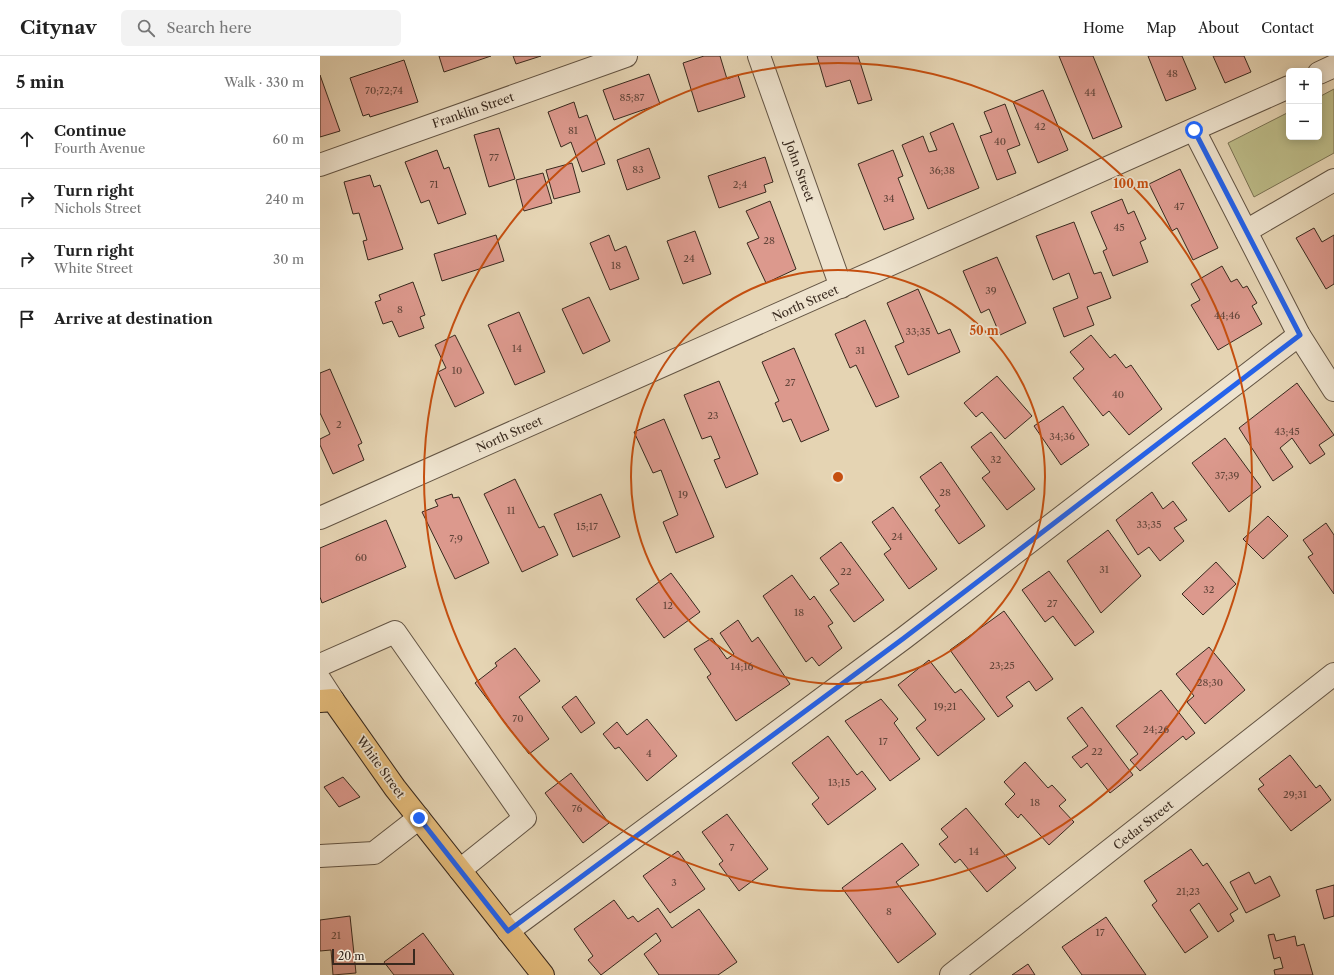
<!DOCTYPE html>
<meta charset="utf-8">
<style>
body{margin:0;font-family:"Libre Caslon Text",serif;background:#f2f2f2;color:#222}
.controls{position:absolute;right:12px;top:12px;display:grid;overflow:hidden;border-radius:6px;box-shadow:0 2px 10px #0003}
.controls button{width:36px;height:36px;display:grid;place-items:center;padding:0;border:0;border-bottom:1px solid #e0e0e0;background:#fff;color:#222;font:20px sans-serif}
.scale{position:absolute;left:12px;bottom:10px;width:83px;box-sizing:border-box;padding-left:4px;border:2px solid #38291e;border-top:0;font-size:11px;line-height:14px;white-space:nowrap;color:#38291e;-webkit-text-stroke:3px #eee3ce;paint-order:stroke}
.stop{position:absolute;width:12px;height:12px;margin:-9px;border:3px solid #2563eb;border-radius:50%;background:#fff}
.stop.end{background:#2563eb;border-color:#fff;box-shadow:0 1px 4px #0008}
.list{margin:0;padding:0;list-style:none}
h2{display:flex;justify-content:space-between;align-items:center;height:52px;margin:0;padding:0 16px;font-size:17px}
h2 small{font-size:13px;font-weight:400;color:#767676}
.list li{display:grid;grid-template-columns:26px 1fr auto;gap:12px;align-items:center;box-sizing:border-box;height:60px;padding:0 16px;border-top:1px solid #e0e0e0}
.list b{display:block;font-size:15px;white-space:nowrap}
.list p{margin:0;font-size:13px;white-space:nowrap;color:#767676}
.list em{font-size:13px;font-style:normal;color:#767676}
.icon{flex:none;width:22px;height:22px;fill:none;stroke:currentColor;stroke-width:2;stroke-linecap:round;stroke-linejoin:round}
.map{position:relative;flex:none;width:1014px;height:919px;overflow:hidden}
header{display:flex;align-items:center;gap:24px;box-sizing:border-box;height:56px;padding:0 20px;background:#fff;border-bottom:1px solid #e0e0e0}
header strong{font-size:19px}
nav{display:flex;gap:22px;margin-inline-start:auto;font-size:14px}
.search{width:280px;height:36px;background:#f2f2f2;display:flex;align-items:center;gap:10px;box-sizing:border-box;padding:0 14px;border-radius:6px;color:#767676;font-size:15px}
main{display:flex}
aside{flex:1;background:#fff}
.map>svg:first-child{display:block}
.green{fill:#bcbb88;stroke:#7a7253}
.building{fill:#dc998d;stroke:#38291e}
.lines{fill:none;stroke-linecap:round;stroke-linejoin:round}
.minor-casing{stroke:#635443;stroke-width:24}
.major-casing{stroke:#38291e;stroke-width:24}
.minor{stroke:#eee3ce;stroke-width:22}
.major{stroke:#e2ba7a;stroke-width:22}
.route{stroke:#2563eb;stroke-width:5}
.ring{fill:none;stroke:#c54f10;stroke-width:2}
.labels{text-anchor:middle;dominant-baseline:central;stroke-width:3.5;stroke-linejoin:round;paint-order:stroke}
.number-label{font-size:10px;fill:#61453a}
.street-label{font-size:12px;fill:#38291e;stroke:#eee3ce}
.centre{fill:#c54f10;stroke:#eee3ce;stroke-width:2}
.ring-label{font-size:12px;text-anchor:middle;font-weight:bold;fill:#c54f10;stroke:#eee3ce;stroke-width:3.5;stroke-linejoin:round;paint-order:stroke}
</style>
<header>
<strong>Citynav</strong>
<div class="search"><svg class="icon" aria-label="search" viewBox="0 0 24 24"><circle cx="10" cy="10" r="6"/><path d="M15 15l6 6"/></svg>Search here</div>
<nav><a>Home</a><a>Map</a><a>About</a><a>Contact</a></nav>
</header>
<main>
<aside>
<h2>5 min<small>Walk · 330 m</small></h2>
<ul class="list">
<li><svg class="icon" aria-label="ahead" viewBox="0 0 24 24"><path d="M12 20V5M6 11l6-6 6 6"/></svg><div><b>Continue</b><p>Fourth Avenue</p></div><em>60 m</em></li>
<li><svg class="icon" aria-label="right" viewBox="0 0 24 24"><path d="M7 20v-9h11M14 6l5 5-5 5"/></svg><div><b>Turn right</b><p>Nichols Street</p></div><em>240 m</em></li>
<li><svg class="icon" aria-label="right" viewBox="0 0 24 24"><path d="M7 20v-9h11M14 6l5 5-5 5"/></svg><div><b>Turn right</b><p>White Street</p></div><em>30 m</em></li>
<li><svg class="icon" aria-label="arrive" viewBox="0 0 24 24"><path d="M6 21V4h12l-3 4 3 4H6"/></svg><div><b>Arrive at destination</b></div></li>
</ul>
</aside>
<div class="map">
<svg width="1014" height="919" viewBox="0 0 1014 919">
<rect width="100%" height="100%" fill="#e5d4b3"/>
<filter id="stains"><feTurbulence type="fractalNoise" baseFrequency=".005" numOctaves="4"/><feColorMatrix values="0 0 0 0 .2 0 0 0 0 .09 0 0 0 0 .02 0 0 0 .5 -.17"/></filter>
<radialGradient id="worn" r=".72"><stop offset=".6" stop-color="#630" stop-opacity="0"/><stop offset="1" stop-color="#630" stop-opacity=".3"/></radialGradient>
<path class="green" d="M 1014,33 L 1014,97 L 934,141 L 908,87 L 969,56 L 969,81 L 999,81 L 999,41 Z"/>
<g class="building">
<path d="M 119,0 L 171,0 L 124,16 Z"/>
<path d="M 193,0 L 221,0 L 196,8 Z"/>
<path d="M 384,0 L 400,0 L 407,23 L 418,19 L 425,41 L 378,56 L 363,7 Z"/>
<path d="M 497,0 L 538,0 L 552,44 L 538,48 L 530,24 L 506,31 Z"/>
<path d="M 739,0 L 773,0 L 802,71 L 773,83 Z"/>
<path d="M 828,0 L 862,0 L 876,33 L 846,45 Z"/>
<path d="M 893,0 L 924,0 L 931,16 L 905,27 Z"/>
<path d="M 84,4 L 98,46 L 50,61 L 49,58 L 43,60 L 30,22 Z"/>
<path d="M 329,18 L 340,48 L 294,64 L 283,34 Z"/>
<path d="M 0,19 L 20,75 L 0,81 Z"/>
<path d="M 723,34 L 748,94 L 718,107 L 693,46 Z"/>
<path d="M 254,46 L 259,62 L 267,59 L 285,108 L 262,116 L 251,86 L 241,91 L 228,56 Z"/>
<path d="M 685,48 L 700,89 L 687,94 L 696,117 L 677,124 L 660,80 L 672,76 L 664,56 Z"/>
<path d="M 633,67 L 659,132 L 608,153 L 582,89 L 603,80 L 609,96 L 617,94 L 610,77 Z"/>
<path d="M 179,72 L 195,123 L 169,131 L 154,79 Z"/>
<path d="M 329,92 L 340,122 L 307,134 L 297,104 Z"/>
<path d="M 117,94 L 124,113 L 129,111 L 146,158 L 118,168 L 109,144 L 101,147 L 85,106 Z"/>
<path d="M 573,94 L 583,120 L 578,122 L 594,163 L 564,174 L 538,108 Z"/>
<path d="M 445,101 L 453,126 L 444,129 L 446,136 L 399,152 L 388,120 Z"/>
<path d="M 252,107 L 260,136 L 234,143 L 226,114 Z"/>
<path d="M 860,113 L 898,192 L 873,204 L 857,172 L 852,175 L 829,128 Z"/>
<path d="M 223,117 L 232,147 L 204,155 L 196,124 Z"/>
<path d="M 50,119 L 54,131 L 60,129 L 83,193 L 48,204 L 43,185 L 47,184 L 39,157 L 33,158 L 24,126 Z"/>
<path d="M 802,143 L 808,158 L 814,155 L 826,183 L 820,186 L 828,206 L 793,220 L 783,195 L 787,193 L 771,156 Z"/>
<path d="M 450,145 L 476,213 L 446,227 L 427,187 L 439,182 L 426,155 Z"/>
<path d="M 754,166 L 774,218 L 781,216 L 791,242 L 767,251 L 774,269 L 744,281 L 733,252 L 758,242 L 749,217 L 733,224 L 716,180 Z"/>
<path d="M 994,172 L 1002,186 L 1014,179 L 1014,228 L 1006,233 L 976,182 Z"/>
<path d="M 375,175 L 391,218 L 363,228 L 347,185 Z"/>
<path d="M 176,179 L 184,205 L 122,225 L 114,198 Z"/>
<path d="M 289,179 L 295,195 L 306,190 L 319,223 L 290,234 L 270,187 Z"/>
<path d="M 677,201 L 706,267 L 680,279 L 669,253 L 661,257 L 643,215 Z"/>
<path d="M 902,210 L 911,226 L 917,223 L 923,232 L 927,230 L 937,247 L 932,250 L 942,268 L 898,294 L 871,249 L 880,244 L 871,228 Z"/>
<path d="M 93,226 L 105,259 L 100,261 L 104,272 L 79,281 L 72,265 L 63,268 L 55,246 L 61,244 L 59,239 Z"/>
<path d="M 598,233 L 618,278 L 630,273 L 640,296 L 588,319 L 575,290 L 584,286 L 567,247 Z"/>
<path d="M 269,241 L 290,285 L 263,298 L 242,253 Z"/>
<path d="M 199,256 L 225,316 L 195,329 L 168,269 Z"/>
<path d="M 545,264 L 579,341 L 556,351 L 536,309 L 530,312 L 515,278 Z"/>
<path d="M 135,279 L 164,337 L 135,351 L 118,316 L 126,312 L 115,289 Z"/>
<path d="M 771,279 L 790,302 L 795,298 L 806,312 L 811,309 L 842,353 L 809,379 L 789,355 L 783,360 L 753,322 L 764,313 L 750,296 Z"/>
<path d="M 474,292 L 509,374 L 481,386 L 471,363 L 463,366 L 455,347 L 459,345 L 442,306 Z"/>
<path d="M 10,313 L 42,387 L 38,389 L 44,404 L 13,418 L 0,389 L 0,383 L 10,378 L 0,357 L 0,317 Z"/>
<path d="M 677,320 L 712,360 L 685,383 L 662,356 L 656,361 L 644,347 Z"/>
<path d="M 399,325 L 438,418 L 406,432 L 394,404 L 400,402 L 391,380 L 382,383 L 364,339 Z"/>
<path d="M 977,327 L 1014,379 L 999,389 L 1005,398 L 990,408 L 972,382 L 960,392 L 973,411 L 953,425 L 919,372 Z"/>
<path d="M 743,350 L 769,389 L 741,409 L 714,370 Z"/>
<path d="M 344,363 L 394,481 L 356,497 L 343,466 L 358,459 L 341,414 L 333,417 L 314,376 Z"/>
<path d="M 671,376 L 715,433 L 687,454 L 662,422 L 670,416 L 651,391 Z"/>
<path d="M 905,382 L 941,431 L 909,456 L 872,407 Z"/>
<path d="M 621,406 L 665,470 L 639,488 L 615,454 L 620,450 L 600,421 Z"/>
<path d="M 195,423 L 219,472 L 224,470 L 238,499 L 202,516 L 164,438 Z"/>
<path d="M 832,436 L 843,453 L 853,445 L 867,464 L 854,472 L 864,485 L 840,505 L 829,491 L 818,499 L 796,464 Z"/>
<path d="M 132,438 L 133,442 L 139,441 L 169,507 L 135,523 L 102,456 L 118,450 L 115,444 Z"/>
<path d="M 281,438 L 300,481 L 253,501 L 234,458 Z"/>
<path d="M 573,451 L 617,513 L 589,533 L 564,498 L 571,493 L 552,466 Z"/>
<path d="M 948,460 L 968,480 L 943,503 L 923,483 Z"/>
<path d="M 66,464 L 86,511 L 2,547 L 0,541 L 0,492 Z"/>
<path d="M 1006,467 L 1014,479 L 1014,538 L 988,501 L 993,498 L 983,484 Z"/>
<path d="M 788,474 L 821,520 L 781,557 L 747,505 Z"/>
<path d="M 521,486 L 564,544 L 534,566 L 510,534 L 519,528 L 500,502 Z"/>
<path d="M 896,506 L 916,528 L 883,559 L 862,538 Z"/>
<path d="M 729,515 L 774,576 L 755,590 L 733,560 L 725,566 L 702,534 Z"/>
<path d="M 351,517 L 380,556 L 344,582 L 316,543 Z"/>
<path d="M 472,519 L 490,544 L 494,540 L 513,567 L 508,570 L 522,592 L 499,610 L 492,601 L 486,606 L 443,540 Z"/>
<path d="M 684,555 L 733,623 L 716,635 L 709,625 L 686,641 L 693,650 L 678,661 L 630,594 Z"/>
<path d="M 418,564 L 432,586 L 438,581 L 470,628 L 416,665 L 387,621 L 391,618 L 374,593 L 392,582 L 407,603 L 414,598 L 400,577 Z"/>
<path d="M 889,591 L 925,634 L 885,668 L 867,646 L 874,640 L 856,618 Z"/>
<path d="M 195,592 L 220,625 L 199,641 L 229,683 L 209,698 L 155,627 L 177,610 L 175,607 Z"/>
<path d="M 609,604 L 635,637 L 641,633 L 665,663 L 618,700 L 596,672 L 606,664 L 578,629 Z"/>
<path d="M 841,634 L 875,677 L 866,684 L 863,680 L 820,715 L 810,704 L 818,698 L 796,670 Z"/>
<path d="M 256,640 L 275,667 L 261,677 L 242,651 Z"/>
<path d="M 561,643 L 578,663 L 574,667 L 600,703 L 570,725 L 525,665 Z"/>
<path d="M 762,651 L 813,719 L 790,737 L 767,707 L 761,712 L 752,701 L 768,690 L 747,662 Z"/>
<path d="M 327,663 L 357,700 L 327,725 L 299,691 L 295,693 L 283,678 L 297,666 L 307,679 Z"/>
<path d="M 508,680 L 537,719 L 542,715 L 556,733 L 508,769 L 492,748 L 499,742 L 472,707 Z"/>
<path d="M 970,699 L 996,732 L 1000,729 L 1011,744 L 971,775 L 938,733 L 944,729 L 939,723 Z"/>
<path d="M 705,706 L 728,732 L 732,729 L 746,744 L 739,750 L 754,766 L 729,789 L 701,758 L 698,762 L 685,748 L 695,738 L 684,726 Z"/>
<path d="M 251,717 L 289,767 L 263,787 L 225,737 Z"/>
<path d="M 23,721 L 40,741 L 19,751 L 4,731 Z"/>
<path d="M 646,752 L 696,812 L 667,836 L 640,803 L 635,807 L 619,788 L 628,781 L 621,773 Z"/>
<path d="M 407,758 L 448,813 L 419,835 L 399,808 L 403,805 L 382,776 Z"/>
<path d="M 582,787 L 599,809 L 576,826 L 616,878 L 578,907 L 522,832 Z"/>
<path d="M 871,793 L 883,810 L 887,807 L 918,853 L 910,858 L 914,865 L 898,876 L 879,847 L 870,854 L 888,881 L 865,897 L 832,849 L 837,845 L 824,825 Z"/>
<path d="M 358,795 L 385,833 L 350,857 L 323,820 Z"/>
<path d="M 929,816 L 935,828 L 950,820 L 960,840 L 926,857 L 910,826 Z"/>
<path d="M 1014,829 L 1014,860 L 1004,863 L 996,834 Z"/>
<path d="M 294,844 L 308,863 L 313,860 L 318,866 L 338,852 L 352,872 L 379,853 L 417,906 L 398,919 L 339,919 L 324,898 L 341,885 L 336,877 L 281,919 L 268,904 L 273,900 L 254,873 Z"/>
<path d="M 30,860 L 36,917 L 13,919 L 11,894 L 0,895 L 0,864 Z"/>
<path d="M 786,861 L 826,919 L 762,919 L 742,891 Z"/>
<path d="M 103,877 L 134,919 L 74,919 L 64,906 Z"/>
<path d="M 954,878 L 956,885 L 975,880 L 977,890 L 984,888 L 993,919 L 955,919 L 954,914 L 963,912 L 960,901 L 954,903 L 948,879 Z"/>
<path d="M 708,908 L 715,919 L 692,919 Z"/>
</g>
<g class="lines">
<defs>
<g id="minor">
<path d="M 439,0 L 521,231"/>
<path d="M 999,17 L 1014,10"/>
<path d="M 874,74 L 979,279 L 1014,334"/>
<path d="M 0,109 L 306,0"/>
<path d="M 926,175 L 1014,124"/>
<path d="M 0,462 L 969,31"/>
<path d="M 0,609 L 75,576 L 205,762 L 140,814"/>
<path d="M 0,624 L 13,644"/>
<path d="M 0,800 L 54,797 L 99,762"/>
<path d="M 188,875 L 584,582 L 979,279"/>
<path d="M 631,919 L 1014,618"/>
</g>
<path id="major" d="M 0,645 L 13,644 L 75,732 L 223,919"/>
</defs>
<use href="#minor" class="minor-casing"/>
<use href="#major" class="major-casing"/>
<use href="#minor" class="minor"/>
<use href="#major" class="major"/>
</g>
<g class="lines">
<path class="route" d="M 99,762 L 188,875 L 584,582 L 980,279 L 874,74"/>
</g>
<g class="ring">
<circle cx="518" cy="421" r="207"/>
<circle cx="518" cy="421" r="414"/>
</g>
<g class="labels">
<g class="number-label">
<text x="852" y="17">48</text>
<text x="64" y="34">70;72;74</text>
<text x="770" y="36">44</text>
<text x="312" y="41">85;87</text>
<text x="720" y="70">42</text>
<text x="253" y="74">81</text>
<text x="680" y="85">40</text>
<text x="174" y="101">77</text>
<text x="318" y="113">83</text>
<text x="622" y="114">36;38</text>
<text x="114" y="128">71</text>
<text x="420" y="128">2;4</text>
<text x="569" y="142">34</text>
<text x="859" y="150">47</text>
<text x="799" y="171">45</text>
<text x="449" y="184">28</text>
<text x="369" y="202">24</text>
<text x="296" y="209">18</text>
<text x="671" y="234">39</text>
<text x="80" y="253">8</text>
<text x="907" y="259">44;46</text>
<text x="598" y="275">33;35</text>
<text x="197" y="292">14</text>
<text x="540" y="294">31</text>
<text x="137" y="314">10</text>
<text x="470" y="326">27</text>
<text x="798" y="338">40</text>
<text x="393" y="359">23</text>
<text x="19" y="368">2</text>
<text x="967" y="375">43;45</text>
<text x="742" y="380">34;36</text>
<text x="676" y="403">32</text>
<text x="907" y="419">37;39</text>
<text x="625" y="436">28</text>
<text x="363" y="438">19</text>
<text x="191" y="454">11</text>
<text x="829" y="468">33;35</text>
<text x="267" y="470">15;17</text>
<text x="577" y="480">24</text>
<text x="136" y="482">7;9</text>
<text x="41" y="501">60</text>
<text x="784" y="513">31</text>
<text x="526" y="515">22</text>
<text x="889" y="533">32</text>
<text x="732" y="547">27</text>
<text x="348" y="549">12</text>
<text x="479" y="556">18</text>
<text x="682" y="609">23;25</text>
<text x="422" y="610">14;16</text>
<text x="890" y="626">28;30</text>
<text x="625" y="650">19;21</text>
<text x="198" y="662">70</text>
<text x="836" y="673">24;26</text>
<text x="563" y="685">17</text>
<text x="777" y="695">22</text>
<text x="329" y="697">4</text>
<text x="519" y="726">13;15</text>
<text x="975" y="738">29;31</text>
<text x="715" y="746">18</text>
<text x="257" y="752">76</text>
<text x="412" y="791">7</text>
<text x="654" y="795">14</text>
<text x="354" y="826">3</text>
<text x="868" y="835">21;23</text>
<text x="569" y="855">8</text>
<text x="780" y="876">17</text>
<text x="16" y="879">21</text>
</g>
<g class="street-label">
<text transform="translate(153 54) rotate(-19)">Franklin Street</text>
<text transform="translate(480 115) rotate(70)">John Street</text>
<text transform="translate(485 247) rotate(-24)">North Street</text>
<text transform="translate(189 378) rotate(-24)">North Street</text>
<text transform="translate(61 711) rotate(54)">White Street</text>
<text transform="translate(823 769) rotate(-38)">Cedar Street</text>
</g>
</g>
<circle cx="518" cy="421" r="6" class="centre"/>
<g class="ring-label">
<text x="811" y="132">100 m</text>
<text x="664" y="279">50 m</text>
</g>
<rect width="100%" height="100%" filter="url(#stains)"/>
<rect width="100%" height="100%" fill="url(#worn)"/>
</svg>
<div class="controls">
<button>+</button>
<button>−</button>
</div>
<div class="scale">20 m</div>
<div class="stop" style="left:874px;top:74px"></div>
<div class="stop end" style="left:99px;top:762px"></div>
</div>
</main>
